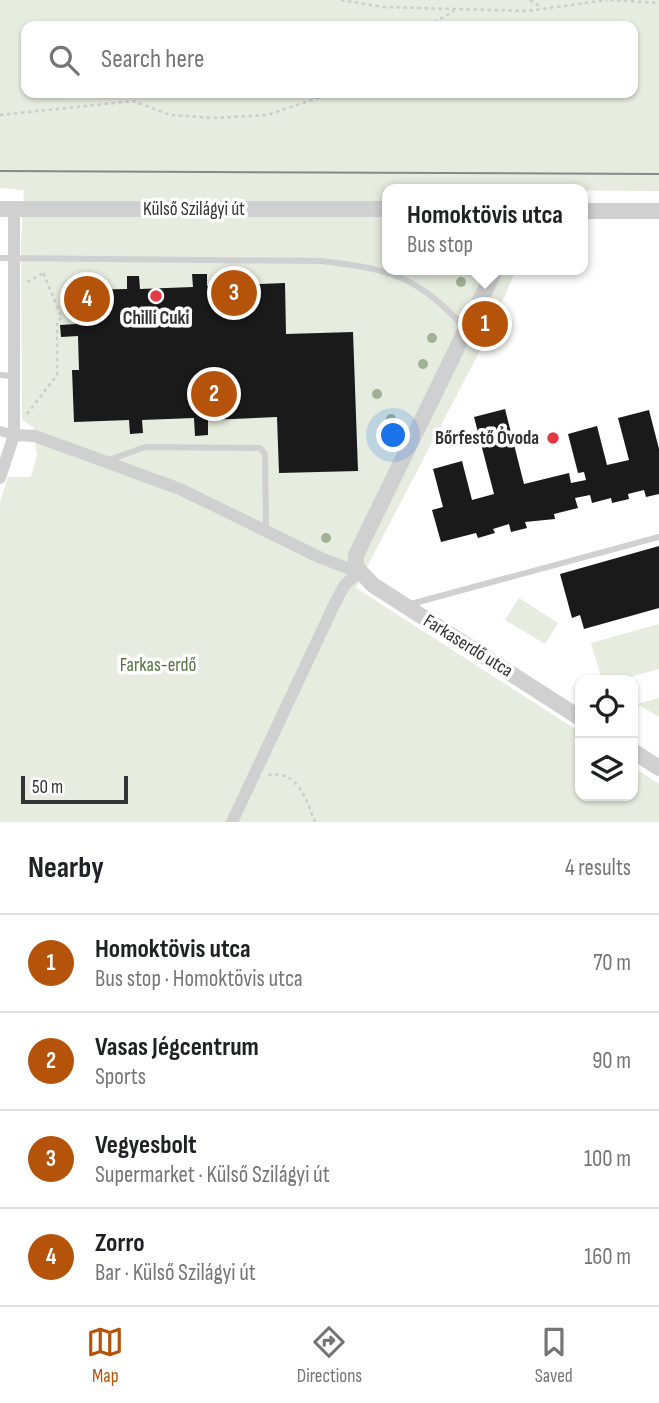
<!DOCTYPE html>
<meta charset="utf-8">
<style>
body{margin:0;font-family:"Sofia Sans Condensed",sans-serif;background:#f2f2f2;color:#202124}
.controls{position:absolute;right:21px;bottom:21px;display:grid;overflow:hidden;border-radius:14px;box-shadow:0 2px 5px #0004}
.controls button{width:63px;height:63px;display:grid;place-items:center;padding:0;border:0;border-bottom:2px solid #e0e0e0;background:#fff;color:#202124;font:35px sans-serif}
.scale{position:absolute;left:21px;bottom:18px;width:107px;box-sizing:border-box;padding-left:7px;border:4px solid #333;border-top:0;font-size:19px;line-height:24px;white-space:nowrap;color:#333;-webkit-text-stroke:5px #fff;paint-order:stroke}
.you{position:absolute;left:394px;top:436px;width:24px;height:24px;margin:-18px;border:5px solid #fff;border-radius:50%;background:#1a73e8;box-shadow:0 0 0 10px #1a73e833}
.badge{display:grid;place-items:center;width:46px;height:46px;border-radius:50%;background:#b45309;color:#fff;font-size:23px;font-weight:700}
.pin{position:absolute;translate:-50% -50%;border:4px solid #fff;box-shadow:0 2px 7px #0006}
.popup{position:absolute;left:382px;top:184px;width:206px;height:91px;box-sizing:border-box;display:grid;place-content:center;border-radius:14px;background:#fff;filter:drop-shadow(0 2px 5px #0005);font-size:23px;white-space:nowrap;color:#757577}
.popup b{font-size:26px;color:#202124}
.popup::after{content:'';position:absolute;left:50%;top:100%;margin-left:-14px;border:14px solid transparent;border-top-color:#fff}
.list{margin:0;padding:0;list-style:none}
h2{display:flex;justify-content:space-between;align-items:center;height:91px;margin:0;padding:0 28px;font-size:30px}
h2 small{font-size:23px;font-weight:400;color:#757577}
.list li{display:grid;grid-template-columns:46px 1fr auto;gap:21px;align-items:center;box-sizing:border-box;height:98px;padding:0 28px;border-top:2px solid #e0e0e0}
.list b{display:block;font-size:26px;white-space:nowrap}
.list p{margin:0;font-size:23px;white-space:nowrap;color:#757577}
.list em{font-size:23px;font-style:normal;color:#757577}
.icon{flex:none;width:38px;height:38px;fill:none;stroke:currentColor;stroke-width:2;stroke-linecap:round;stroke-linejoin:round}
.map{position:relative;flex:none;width:659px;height:822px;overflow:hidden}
.search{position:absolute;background:#fff;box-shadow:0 2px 5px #0004;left:21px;right:21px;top:21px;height:77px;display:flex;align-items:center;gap:18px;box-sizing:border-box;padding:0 24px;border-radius:14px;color:#757577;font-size:26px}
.sheet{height:483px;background:#fff}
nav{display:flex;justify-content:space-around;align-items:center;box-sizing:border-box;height:98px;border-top:2px solid #e0e0e0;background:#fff;font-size:19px;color:#757577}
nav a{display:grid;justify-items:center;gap:4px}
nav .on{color:#b45309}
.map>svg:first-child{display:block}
.green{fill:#e6ecdf;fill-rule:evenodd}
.building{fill:#1a1a1a}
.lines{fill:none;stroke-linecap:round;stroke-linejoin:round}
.path{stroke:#cdcdcd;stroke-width:2.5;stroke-dasharray:3.5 3.5;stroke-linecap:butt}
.service{stroke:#d0d0d0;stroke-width:6}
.pedestrian{stroke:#d0d0d0;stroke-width:10}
.minor{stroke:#d0d0d0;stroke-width:12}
.tertiary{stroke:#d0d0d0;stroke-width:16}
.tram{stroke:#888;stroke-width:2}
.tree{fill:#a2b095}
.poi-dot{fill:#e63946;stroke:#fff;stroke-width:2.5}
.labels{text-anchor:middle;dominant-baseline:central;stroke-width:7;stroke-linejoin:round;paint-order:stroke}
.street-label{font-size:19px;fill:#333;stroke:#fff}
.poi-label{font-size:19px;font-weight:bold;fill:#333;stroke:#fff}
.park-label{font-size:19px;fill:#56703f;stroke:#fff}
</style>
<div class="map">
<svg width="659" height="822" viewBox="0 0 659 822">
<rect width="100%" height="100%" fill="#fff"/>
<g class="green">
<path d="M 0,0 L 659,0 L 659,191 L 387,189 L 387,270 L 516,270 L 486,339 L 356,588 L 580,732 L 580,796 L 633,796 L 633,767 L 659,784 L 659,822 L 0,822 L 0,502 L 8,477 L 31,477 L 37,455 L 33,427 L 22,420 L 21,239 L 24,190 L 0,188 ZM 26,26 L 633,26 L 633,93 L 26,93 Z"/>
<path d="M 519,598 L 558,623 L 545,644 L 505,620 Z"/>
<path d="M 659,624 L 659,669 L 620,680 L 602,680 L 591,643 Z"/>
<path d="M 659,698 L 659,717 L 637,704 Z"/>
</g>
<g class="building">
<path d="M 192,274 L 207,274 L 207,286 L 285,283 L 286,334 L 353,332 L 358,471 L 279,473 L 277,417 L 208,420 L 208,435 L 195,436 L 194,418 L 142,420 L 143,433 L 130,434 L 129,420 L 74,422 L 72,370 L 79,370 L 78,336 L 61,337 L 60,325 L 76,324 L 75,290 L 127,289 L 127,276 L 139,276 L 140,289 L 193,287 Z"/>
<path d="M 505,409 L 524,484 L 569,473 L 571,483 L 586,480 L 584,472 L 578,473 L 568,434 L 597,426 L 607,465 L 629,460 L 618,418 L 649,410 L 659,449 L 659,494 L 646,497 L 644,490 L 628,494 L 629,499 L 612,503 L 611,498 L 592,503 L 590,495 L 575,498 L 578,508 L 554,514 L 555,519 L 525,522 L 527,528 L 511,532 L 509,524 L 493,529 L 495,533 L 478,538 L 476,533 L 441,542 L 432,510 L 443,507 L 433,469 L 462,461 L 472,500 L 494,494 L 474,417 Z"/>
<path d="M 659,546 L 659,608 L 584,629 L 580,615 L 572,618 L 560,574 Z"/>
</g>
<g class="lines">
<g class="path">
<path d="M 341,0 L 383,7 L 527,11 L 607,0"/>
<path d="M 530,0 L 541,7"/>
<path d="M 610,0 L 659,3"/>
<path d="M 428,26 L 454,11"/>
<path d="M 0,115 L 133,101 L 170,115 L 213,118 L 267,115 L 333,93"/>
<path d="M 27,282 L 42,274"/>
<path d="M 27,414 L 57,375 L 57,321 L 62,318 L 42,270"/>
<path d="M 268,775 C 298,770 306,799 315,822"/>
</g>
<g class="service">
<path d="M 0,258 L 321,261 C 391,269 417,276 466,329"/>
<path d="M 0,375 L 14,376"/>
<path d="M 109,460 L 145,447 L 260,448 L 265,454 L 266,529"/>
<path d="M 407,605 L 659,537"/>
</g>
<path class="pedestrian" d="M 0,431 L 14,435"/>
<g class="minor">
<path d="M 14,435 L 35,436 L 180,489 L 321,558 L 358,572 L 344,586 L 335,603 L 232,822"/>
<path d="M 0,478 L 14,435 L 14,209"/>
</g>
<g class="tertiary">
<path d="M 0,209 L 387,209"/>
<path d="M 583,211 L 659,211"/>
<path d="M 495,270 L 356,555 L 356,567 L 373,585 L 580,718"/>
<path d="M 633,751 L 659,768"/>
</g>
<path class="tram" d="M 0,171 L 659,174"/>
</g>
<g class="tree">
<circle cx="461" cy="282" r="5"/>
<circle cx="432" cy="338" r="5"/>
<circle cx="423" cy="364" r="5"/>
<circle cx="377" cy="394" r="5"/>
<circle cx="391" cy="419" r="5"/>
<circle cx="326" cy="538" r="5"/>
</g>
<g class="poi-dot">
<circle cx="156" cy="296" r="7"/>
<circle cx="553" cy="438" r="7"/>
</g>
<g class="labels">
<g class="street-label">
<text x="194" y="209">Külső Szilágyi út</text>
<text transform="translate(468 646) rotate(32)">Farkaserdő utca</text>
</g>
<g class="poi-label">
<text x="156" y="318">Chilli Cuki</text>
<text x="539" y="438" text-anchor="end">Bőrfestő Óvoda</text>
</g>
<g class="park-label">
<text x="158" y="665">Farkas-erdő</text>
</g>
</g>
</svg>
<div class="controls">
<button><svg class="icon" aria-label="locate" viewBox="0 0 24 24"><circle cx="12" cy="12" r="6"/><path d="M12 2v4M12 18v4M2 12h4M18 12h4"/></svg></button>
<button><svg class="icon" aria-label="layers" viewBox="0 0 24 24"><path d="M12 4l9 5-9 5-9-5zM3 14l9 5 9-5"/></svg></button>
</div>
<div class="scale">50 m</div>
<div class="you"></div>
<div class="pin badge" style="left:485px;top:324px">1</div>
<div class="popup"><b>Homoktövis utca</b>Bus stop</div>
<div class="pin badge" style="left:214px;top:394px">2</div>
<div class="pin badge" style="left:234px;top:293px">3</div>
<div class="pin badge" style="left:87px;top:299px">4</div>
<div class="search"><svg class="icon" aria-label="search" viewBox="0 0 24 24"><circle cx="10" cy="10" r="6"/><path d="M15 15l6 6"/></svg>Search here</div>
</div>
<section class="sheet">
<h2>Nearby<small>4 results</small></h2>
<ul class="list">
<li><span class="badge">1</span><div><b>Homoktövis utca</b><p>Bus stop · Homoktövis utca</p></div><em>70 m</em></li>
<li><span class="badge">2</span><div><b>Vasas Jégcentrum</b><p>Sports</p></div><em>90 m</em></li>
<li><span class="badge">3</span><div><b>Vegyesbolt</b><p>Supermarket · Külső Szilágyi út</p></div><em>100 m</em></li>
<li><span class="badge">4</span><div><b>Zorro</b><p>Bar · Külső Szilágyi út</p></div><em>160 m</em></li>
</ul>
</section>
<nav>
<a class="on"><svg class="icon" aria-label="map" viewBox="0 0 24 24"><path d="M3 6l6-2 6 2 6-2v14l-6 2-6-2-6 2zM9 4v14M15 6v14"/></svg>Map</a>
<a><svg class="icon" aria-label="directions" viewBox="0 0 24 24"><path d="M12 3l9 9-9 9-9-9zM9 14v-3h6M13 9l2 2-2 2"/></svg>Directions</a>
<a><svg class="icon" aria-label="saved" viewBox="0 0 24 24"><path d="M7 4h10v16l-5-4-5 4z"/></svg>Saved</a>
</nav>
